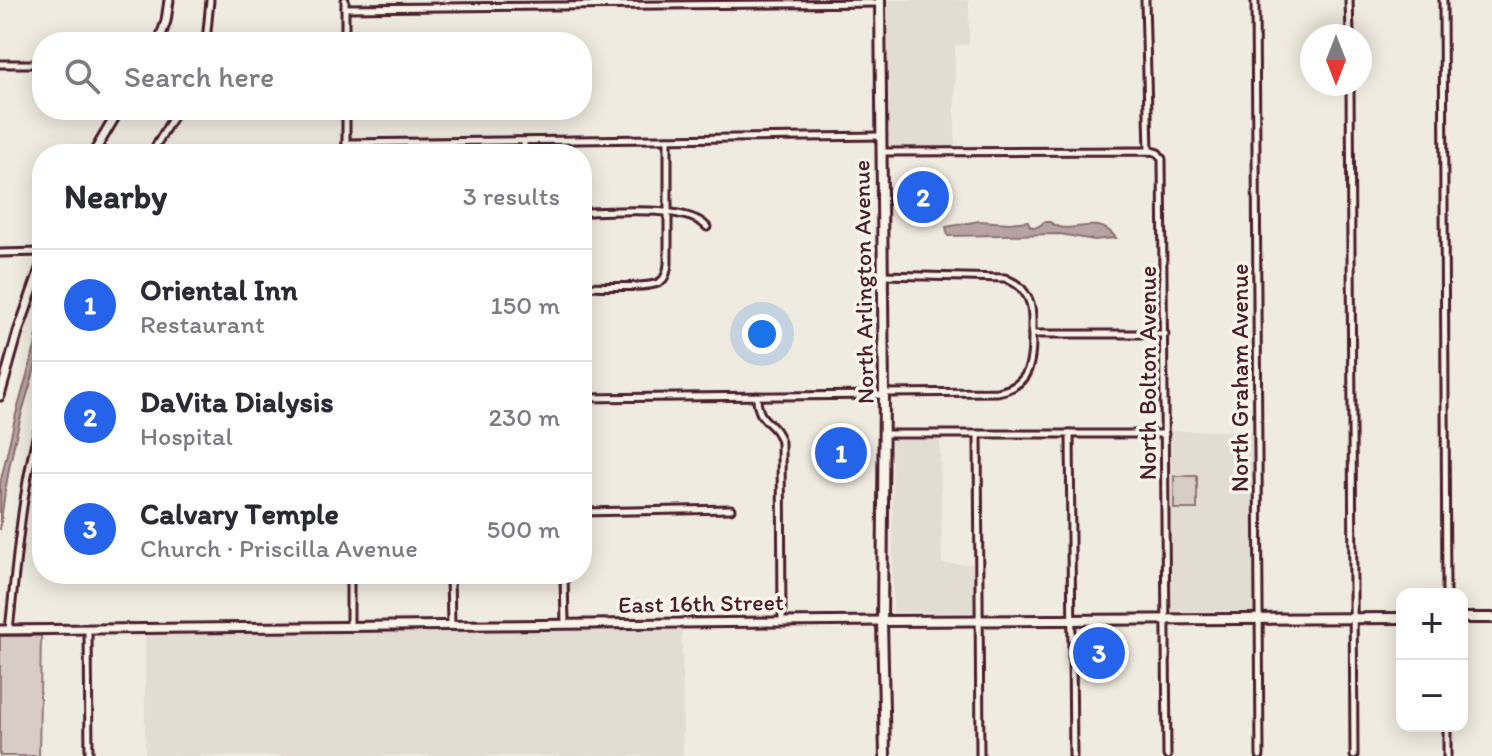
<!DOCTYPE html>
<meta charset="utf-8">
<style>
body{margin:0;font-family:Itim,sans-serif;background:#f2f2f3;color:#2b2b33}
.controls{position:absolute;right:24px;bottom:24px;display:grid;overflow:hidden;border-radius:16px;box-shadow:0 4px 20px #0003}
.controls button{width:72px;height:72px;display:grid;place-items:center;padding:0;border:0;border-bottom:2px solid #e1e1e2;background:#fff;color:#2b2b33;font:40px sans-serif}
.compass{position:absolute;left:1300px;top:24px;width:72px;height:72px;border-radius:50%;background:#fff;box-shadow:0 4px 20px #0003;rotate:180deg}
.you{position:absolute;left:762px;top:334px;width:28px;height:28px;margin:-20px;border:6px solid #fff;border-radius:50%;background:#1a73e8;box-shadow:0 0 0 12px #1a73e833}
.badge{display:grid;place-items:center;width:52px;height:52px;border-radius:50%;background:#2563eb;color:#fff;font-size:26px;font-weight:700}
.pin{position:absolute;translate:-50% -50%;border:4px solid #fff;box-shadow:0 2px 8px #0006}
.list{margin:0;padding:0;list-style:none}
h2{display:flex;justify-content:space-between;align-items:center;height:104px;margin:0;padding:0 32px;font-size:34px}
h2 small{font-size:26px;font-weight:400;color:#7c7c81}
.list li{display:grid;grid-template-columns:52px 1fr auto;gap:24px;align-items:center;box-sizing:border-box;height:112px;padding:0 32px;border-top:2px solid #e1e1e2}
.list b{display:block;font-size:30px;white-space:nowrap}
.list p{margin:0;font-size:26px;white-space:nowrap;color:#7c7c81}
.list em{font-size:26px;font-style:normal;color:#7c7c81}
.icon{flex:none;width:44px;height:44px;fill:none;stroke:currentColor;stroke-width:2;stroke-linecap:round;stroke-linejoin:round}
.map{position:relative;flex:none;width:1492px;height:756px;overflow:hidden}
.search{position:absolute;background:#fff;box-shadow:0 4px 20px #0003;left:32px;top:32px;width:560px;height:88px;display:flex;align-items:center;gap:20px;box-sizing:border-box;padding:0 28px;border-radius:32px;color:#7c7c81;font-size:30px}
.panel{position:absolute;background:#fff;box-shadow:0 4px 20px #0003;left:32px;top:144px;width:560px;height:440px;border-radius:32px}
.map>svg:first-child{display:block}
.built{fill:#e3dcd2}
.green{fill:#d8cdc6;stroke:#917678;stroke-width:2}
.water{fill:#b7a4a2;stroke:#8b6f72;stroke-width:2}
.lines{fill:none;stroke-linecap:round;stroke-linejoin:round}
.minor-casing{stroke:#4a1f2b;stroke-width:11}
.tertiary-casing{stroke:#4a1f2b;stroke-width:13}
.secondary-casing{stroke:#4a1f2b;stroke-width:14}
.minor{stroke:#f7f3e8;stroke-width:5}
.tertiary{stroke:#f7f3e8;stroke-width:7}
.secondary{stroke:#f7f3e8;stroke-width:8}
.labels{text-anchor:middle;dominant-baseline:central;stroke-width:7;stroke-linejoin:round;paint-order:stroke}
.street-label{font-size:24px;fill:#4a1f2b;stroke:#f7f3e8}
</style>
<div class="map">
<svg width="1492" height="756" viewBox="0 0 1492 756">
<rect width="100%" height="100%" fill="#f0ebe0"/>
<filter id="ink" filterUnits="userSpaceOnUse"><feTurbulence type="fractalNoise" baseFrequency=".0125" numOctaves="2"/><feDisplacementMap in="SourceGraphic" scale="16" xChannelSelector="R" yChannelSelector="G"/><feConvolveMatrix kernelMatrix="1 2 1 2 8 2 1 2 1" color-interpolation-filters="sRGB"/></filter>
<g filter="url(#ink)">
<g class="built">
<path d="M 888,0 L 969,0 L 969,44 L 955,45 L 955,147 L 893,148 L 889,144 Z"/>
<path d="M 1170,431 L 1253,431 L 1254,611 L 1172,611 Z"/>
<path d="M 892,440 L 940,440 L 942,564 L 975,564 L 974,612 L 893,612 Z"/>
<path d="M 682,627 L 683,756 L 145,756 L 145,634 Z"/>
</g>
<g class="green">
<rect x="1174" y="476" width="23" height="33"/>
<path d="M 0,636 L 41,636 L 39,756 L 0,756 Z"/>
</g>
<g class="water">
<path d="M 979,221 L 1010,223 L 1028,221 L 1030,226 C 1036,229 1040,226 1044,222 L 1050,222 C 1068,239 1096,211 1116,238 L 1094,240 L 1060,234 L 948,236 L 946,227 Z"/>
<path d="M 42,320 C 42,352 31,381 22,412 C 12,450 4,490 0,530 L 0,484 L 16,414 L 35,347 L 39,323 Z"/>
</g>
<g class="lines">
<defs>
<g id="minor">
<path d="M 345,0 L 345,42"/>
<path d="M 1145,0 L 1149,151"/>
<path d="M 1255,0 L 1260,756"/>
<path d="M 1349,0 L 1350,36"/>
<path d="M 1443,0 L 1446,594"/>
<path d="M 345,8 L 880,3"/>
<path d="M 206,42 L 210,0"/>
<path d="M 0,64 L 42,64"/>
<path d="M 1350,84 L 1354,756"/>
<path d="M 346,110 L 346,154"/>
<path d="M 524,141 L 524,154"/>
<path d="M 346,143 L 881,136"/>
<path d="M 882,152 L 1152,151 L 1158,153 L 1162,159 L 1167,756"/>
<path d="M 151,154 L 177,110"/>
<path d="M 582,212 C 612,212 688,204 707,227"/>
<path d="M 0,253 L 42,252"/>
<path d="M 883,275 L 1005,278 C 1013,282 1020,285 1025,293 C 1033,304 1032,316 1032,329 C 1032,359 1033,386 997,392 L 884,393"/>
<path d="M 582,286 C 598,286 649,289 660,282 C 666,278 667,271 668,264 L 668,139"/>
<path d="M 1032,334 L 1165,334"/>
<path d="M 757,396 C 757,425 775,419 781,442 L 782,622"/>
<path d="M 582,398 L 883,395"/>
<path d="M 884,434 L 1165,434"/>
<path d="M 978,434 L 980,756"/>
<path d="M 1070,434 L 1073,756"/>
<path d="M 582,512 L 731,509"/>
<path d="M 350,574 L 350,627"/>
<path d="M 450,574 L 451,625"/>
<path d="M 564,574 L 565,624"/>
<path d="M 88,629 L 89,756"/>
<path d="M 9,630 C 17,558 22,484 42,414"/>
<path d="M 1447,726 L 1447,756"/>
</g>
<g id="tertiary">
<path d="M 159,42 L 166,21 L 169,0"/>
<path d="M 93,154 L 119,110"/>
<path d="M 0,396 L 18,332 L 42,263"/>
<path d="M 0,630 L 882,621"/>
</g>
<g id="secondary">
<path d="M 880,0 L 884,393 L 882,621 L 885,756"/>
<path d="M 1462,618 L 1492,618"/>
<path d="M 882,621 L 1402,618"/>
</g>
</defs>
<use href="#minor" class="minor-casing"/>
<use href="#tertiary" class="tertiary-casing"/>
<use href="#secondary" class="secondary-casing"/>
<use href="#minor" class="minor"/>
<use href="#tertiary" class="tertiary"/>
<use href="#secondary" class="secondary"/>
</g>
</g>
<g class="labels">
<g class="street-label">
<text transform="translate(863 282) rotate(-91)">North Arlington Avenue</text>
<text transform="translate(1147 373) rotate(-90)">North Bolton Avenue</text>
<text transform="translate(1239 378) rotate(-90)">North Graham Avenue</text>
<text transform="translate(701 603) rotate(-1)">East 16th Street</text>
</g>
</g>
</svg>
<div class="controls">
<button>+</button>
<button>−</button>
</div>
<svg class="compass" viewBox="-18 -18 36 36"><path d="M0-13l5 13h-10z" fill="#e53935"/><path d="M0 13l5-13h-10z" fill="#7c7c81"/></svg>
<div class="you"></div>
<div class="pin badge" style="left:841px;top:453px">1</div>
<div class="pin badge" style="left:923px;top:197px">2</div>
<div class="pin badge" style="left:1099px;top:653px">3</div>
<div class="search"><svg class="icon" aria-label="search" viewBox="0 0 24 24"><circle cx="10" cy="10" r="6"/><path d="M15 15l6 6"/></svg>Search here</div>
<section class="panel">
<h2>Nearby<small>3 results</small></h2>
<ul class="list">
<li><span class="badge">1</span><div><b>Oriental Inn</b><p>Restaurant</p></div><em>150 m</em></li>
<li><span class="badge">2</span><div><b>DaVita Dialysis</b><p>Hospital</p></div><em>230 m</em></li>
<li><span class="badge">3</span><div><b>Calvary Temple</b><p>Church · Priscilla Avenue</p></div><em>500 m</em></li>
</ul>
</section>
</div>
